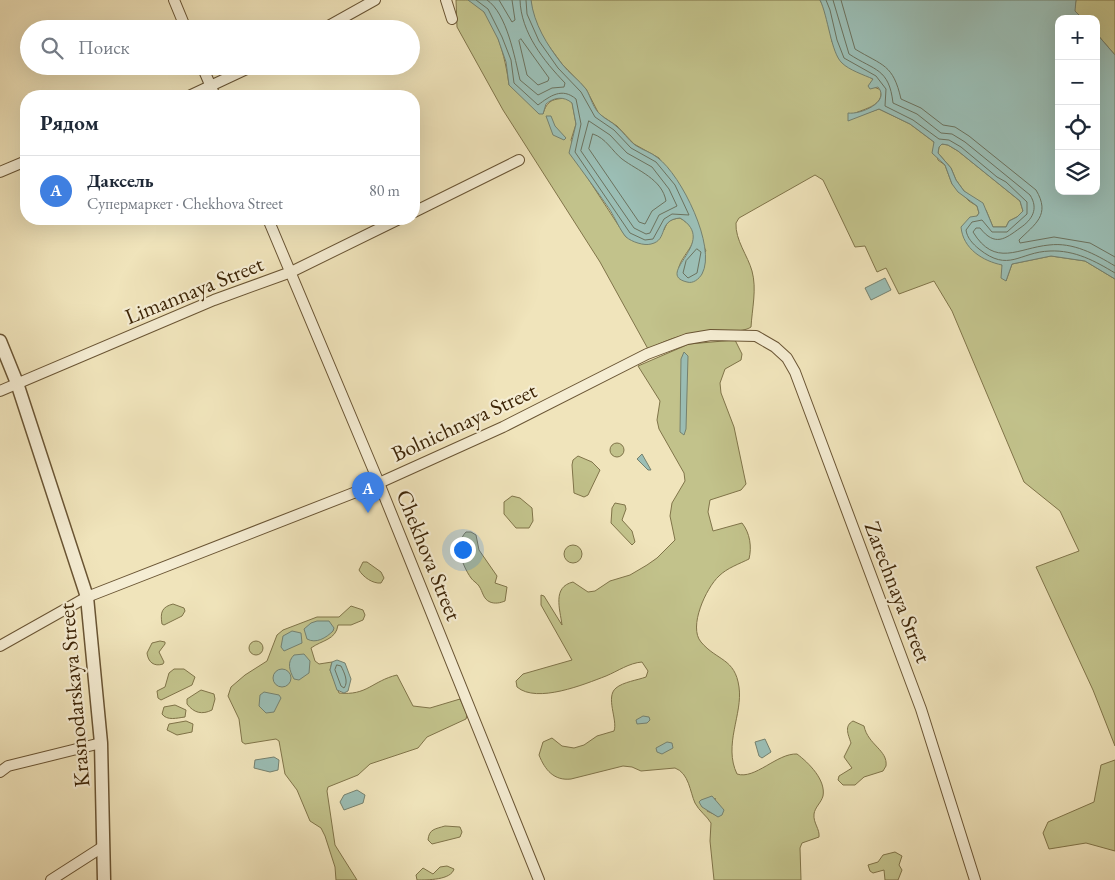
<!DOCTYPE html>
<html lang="ru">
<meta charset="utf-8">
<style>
body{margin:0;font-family:"EB Garamond",serif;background:#f6f6f7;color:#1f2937}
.controls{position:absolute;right:15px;top:15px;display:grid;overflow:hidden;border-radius:10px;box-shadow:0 5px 20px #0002}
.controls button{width:45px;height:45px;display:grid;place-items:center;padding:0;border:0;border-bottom:1px solid #e0e1e3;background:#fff;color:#1f2937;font:25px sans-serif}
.you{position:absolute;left:462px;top:549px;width:18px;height:18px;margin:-12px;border:4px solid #fff;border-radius:50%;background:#1a73e8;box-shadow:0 0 0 8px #1a73e833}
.badge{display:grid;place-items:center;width:32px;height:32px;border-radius:50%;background:#8f2418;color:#fff;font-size:16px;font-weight:700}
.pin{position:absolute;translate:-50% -41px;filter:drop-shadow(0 1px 2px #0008)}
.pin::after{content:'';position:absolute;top:26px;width:18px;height:15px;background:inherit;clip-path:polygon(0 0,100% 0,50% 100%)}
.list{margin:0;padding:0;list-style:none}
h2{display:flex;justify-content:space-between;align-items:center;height:65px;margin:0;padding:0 20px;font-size:21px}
h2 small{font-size:16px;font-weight:400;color:#747a83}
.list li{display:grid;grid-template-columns:32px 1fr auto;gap:15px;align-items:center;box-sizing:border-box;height:70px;padding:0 20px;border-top:1px solid #e0e1e3}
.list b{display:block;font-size:19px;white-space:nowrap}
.list p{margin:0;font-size:16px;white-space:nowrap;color:#747a83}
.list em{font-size:16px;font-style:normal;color:#747a83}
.icon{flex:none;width:28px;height:28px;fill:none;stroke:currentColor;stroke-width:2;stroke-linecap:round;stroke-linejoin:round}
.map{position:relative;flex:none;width:1115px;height:880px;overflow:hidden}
.search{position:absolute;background:#fff;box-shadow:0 5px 20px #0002;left:20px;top:20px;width:400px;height:55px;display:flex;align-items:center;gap:12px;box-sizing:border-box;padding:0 18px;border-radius:28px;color:#747a83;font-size:19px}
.panel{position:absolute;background:#fff;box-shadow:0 5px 20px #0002;left:20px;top:90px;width:400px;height:135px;border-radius:20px}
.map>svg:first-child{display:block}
.green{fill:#c2c28b;stroke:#807449;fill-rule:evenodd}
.water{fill:#9bbeb5;stroke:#75816f;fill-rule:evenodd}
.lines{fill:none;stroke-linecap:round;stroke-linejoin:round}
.shore{stroke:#6c725e;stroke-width:1}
.minor-casing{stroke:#6a5534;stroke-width:12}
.tertiary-casing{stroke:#6a5534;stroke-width:15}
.minor{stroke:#f5edd3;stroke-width:10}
.tertiary{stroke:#f5edd3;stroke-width:12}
.labels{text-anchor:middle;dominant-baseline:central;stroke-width:4.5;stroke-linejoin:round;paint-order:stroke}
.street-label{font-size:22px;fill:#3d2507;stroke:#f5edd3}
</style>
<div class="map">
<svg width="1115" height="880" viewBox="0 0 1115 880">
<rect width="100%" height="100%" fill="#f0e4bb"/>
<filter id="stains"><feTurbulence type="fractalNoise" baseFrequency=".004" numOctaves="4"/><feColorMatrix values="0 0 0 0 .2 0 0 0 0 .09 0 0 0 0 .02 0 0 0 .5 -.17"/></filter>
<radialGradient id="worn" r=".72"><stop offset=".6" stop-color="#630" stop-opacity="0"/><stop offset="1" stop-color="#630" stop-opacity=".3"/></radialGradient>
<g class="green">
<path d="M 456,0 C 459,0 465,0 468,0 C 495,9 506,61 509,85 L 543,114 C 547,100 553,99 567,98 L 572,102 L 576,124 L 571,140 L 587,177 L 626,237 L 664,230 C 667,221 671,219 680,218 C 717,240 669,256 680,279 L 706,251 L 659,158 L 634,144 L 617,126 L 599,114 L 586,89 L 562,64 L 543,38 L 532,13 L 531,0 L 820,0 L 826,11 L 832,42 L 873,80 L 874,87 L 881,90 C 883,106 866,108 853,114 L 858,116 L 879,109 L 910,124 L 934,142 L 938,160 L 945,165 L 952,184 L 969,201 L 977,206 L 979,213 L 977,216 L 1002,265 L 1006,281 L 1012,264 L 1051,256 L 1085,261 L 1115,279 L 1115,746 L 1093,690 L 1036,567 L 1079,551 L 1060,511 L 1024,482 L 952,311 L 934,281 L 899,294 L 886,268 L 877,272 L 865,246 L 855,247 L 823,180 L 815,175 L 739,218 L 736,223 C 735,240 748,256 752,271 C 757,289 752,309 751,327 C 742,334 697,333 681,336 C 669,339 659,344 648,349 L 600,262 L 503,110 L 457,27 Z"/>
<path d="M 1076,0 L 1115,0 L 1115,55 L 1096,33 L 1096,19 L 1083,19 L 1074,11 Z"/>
<path d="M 942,144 L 948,145 L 958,151 L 1020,201 L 1023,211 L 1017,217 L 1009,221 L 1006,227 L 993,227 L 986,210 L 964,191 L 956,180 L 951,168 L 938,153 L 939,147 Z"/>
<path d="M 735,340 L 742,354 L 741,360 L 725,369 L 720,383 L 721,393 L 734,427 L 746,484 L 741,490 L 710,500 L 708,512 L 713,531 L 742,523 C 750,533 752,547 749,559 C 739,564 727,568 719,576 C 706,588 688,627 701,642 C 717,661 735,658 739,687 C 743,714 723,745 737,774 C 755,780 777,753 797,754 C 809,763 826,780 823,796 C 821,803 815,807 814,814 C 813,823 820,829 819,837 L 802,843 L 800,848 L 801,880 L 714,880 L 710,841 L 711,823 C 707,816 699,811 695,803 C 690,792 689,773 675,768 L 641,771 L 632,767 L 623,766 L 571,779 C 554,781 545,770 539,755 L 543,742 L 552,738 L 562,746 L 574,748 L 584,745 L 597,736 L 614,731 C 618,720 605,697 616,688 C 623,682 638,680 646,677 L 648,671 L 642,662 C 629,663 618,671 606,676 C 585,684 537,704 517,687 L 516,681 L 523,674 L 572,660 L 541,605 L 541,595 L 544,596 L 562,625 C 560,609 552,587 573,582 L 588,592 L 595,591 L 610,581 L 630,575 L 647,565 L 657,558 L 675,540 L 670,516 L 672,503 L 685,481 L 684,473 L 659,429 L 657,420 L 660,401 L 638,366 L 689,344 ZM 715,798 L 718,816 L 707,811 Z"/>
<circle cx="617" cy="450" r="7"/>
<path d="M 578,456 L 592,462 L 600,470 L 588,495 L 584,497 L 574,493 L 572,465 L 573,460 Z"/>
<path d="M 512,496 L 520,498 L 532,508 L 533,521 L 529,528 L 516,528 L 504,514 L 504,502 Z"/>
<path d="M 615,503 L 625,505 L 626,509 L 622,520 L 632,531 L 635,542 L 632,545 L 611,523 L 612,508 Z"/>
<path d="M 466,532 L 471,532 L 476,535 L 479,550 L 497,576 L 495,583 L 507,587 L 505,601 C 500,603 495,604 490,602 C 483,599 483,592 479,586 C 477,583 473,581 471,578 C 462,565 454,544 466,532 Z"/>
<circle cx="573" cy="554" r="9"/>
<path d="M 363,562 L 367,562 L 381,572 L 384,578 L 381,583 C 373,584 363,577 359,570 Z"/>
<path d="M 173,604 L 184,608 L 185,611 L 182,616 L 164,625 L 162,624 C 160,612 162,607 173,604 Z"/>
<path d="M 351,606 L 363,610 L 365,615 L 363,620 L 351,625 L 338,625 C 336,640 322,640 311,648 L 315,661 L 319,664 L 332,662 L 330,670 L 339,693 C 367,696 372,681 397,675 L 413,706 L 430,708 L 460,699 L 467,715 L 466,719 L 427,737 L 418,748 L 370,764 L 358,775 L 328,787 L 327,791 L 335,845 L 357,880 L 336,880 L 335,867 L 325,836 L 321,828 L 310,821 L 297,790 L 285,774 L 279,741 L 276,739 L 245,744 L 242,742 L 239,719 L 228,696 L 231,687 L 245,675 L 267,661 L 277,635 L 283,630 L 317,617 L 339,617 Z"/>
<path d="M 160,641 L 165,642 L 165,644 L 159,652 L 164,662 L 163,664 C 154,667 148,662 147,653 L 152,643 Z"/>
<circle cx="256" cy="648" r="7"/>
<path d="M 174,669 L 184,669 L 195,677 L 192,685 L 161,700 L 158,698 L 157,691 L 165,687 L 169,673 Z"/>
<path d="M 201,690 L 214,694 L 215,699 L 212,710 C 202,715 194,713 187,704 L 187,699 Z"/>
<path d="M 175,705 L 186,710 L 185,717 C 177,718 167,721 162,714 L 164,707 Z"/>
<path d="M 186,721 L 193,724 L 192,732 L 177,735 L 167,730 L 169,724 Z"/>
<path d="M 853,721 L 864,726 C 868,745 888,750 886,766 L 883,771 L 864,777 L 855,785 L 843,785 L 838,780 L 839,776 L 852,768 L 844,757 L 851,743 C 848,734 844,726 853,721 Z"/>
<path d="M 1115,760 L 1115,851 L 1086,843 L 1049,849 L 1043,833 L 1048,822 L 1094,802 L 1101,765 Z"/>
<path d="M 445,826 L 460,827 L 462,832 L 460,837 L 432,844 L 428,840 C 429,829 435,829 445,826 Z"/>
<path d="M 895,852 L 902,856 L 899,865 L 902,870 L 898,880 L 885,880 L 884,870 L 873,873 L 870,871 L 868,865 L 878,862 L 883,855 Z"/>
<path d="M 447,866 L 454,869 C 451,880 428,880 417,880 L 416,875 L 423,868 L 433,874 L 440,867 Z"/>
</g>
<g class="water">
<path d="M 468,0 L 531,0 C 534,24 547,45 562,64 C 569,73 579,80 586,89 C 591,97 593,109 601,115 C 605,119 612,122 616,126 C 623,131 628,140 635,145 C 642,150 651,152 658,158 C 681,175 717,247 702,274 C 699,279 693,284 687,282 C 653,274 720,242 680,218 C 657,220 669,240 651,244 C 644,246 632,242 626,237 C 620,230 615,218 610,210 C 597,191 583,172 569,153 L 576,124 L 572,103 C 564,96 554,97 546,104 L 543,114 L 539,114 L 509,85 L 506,62 L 498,39 L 484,12 Z"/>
<path d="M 820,0 L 1076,0 L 1075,11 L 1083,19 L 1059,19 L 1059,191 L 1096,191 L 1096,33 L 1115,55 L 1115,279 L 1085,261 L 1051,256 L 1012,264 L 1006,281 L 1001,278 L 1002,265 C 983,261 963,249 961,227 L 970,217 L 977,216 L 979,213 L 977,206 L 958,192 L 952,184 L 945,165 L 932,153 L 934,142 L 910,124 L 879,109 L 848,121 L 848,113 C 860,115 891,102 878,87 L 870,89 L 868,86 L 873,79 C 864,75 849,70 842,63 C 831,53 828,16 820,0 ZM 942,144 L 948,145 L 958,151 L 1020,201 L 1023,211 L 1017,217 L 1009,221 L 1006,227 L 993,227 L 983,203 L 964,191 L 956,180 L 951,168 L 938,153 L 939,147 Z"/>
<path d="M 546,116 L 551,116 L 555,126 L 566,138 L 564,140 L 553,135 Z"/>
<path d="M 885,278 L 891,290 L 871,300 L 865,288 Z"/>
<path d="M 684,352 L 688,356 L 686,429 L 684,435 L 680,432 L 681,359 Z"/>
<path d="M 642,454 L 651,470 L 648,470 L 637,459 Z"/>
<path d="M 317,621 L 329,621 L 334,628 L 333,631 C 326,638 316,644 307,639 L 304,629 L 311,623 Z"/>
<path d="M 292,631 L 301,633 L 302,643 L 284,651 L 281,647 L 283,636 Z"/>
<path d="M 304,654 L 310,661 L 309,673 L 299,680 L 294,679 C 289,670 287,662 294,655 Z"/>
<path d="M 337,660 L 345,663 L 351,679 L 348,691 L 344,693 L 337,690 L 330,670 L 332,662 Z"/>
<circle cx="282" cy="678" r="9"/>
<path d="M 264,692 L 279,695 L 281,698 L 274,712 L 266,713 L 259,706 L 260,695 Z"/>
<path d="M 643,716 L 649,717 L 650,720 L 647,723 L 637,724 L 636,720 Z"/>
<path d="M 765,739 L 771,752 L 762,758 L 759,756 L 755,742 Z"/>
<path d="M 667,742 L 672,743 L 673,748 L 662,754 L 657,752 L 656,748 Z"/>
<path d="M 274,757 L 279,760 L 278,770 L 270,772 L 254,768 L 255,760 Z"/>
<path d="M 357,790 L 365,795 L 363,803 L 344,810 L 340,802 L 344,795 Z"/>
<path d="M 712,796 L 724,810 L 722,815 L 718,817 L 702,807 L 699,802 L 701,800 Z"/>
</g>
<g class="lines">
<g class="shore">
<path d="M 476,0 L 488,9 L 502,37 L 511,60 L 514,83 L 538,105 C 550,96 562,87 576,99 L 581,124 L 575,152 L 630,233 L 645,240 L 653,239 L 664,219 L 672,214 L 689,215 L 675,185 L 656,162 L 631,148 L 614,130 L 595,117 L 581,92 L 558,68 L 539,41 L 527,14 L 526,0"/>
<path d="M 487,0 C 507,13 515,59 520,80 L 538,95 L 552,88 L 564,87 L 565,83 C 544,61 521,33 520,0"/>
<path d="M 499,0 L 512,22 L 515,20 L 512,0"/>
<path d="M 826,0 L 830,10 L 837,40 L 844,58 L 876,76 L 886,89 L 885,106 L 913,120 L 939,139 L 949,140 L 961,147 L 997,177 L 1006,182 L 1027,202 L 1027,214 L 1007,232 L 992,232 L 982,220 L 972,222 L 966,230 C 967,238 973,244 979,249 C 1009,273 1019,252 1050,251 C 1075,250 1095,261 1115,273"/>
<path d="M 833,0 L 849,54 C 875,71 889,68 893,103 L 917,114 L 941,133 L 952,134 L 965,142 L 1030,195 C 1039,209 1032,220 1020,228 C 1005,239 995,247 980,228 L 976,228 L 973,232 C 995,268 1018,248 1049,245 C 1073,242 1095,254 1115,266"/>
<path d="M 841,0 L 855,49 C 883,66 893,64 901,99 L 921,108 L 943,125 L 955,127 L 969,136 L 1036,190 C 1051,215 1035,224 1019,240 L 1020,243 L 1054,237 L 1090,243 L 1115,257"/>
<path d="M 521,39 L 549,78 L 548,81 L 538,85 L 527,75 L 519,41 Z"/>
<path d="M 589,121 L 610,135 L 627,153 L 652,167 L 669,189 L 677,206 L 659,215 L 650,233 L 646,234 L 634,228 L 581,151 Z"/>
<path d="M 593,134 C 606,138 612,151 622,159 C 638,171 662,179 666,201 L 652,211 L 645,224 L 639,222 L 589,149 Z"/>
<path d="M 697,249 L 701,252 L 697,273 L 688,278 L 683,273 L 686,261 Z"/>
<path d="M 337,665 L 341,666 C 344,672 349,682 344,688 L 341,686 L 335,670 Z"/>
</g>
<defs>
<g id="minor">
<path d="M 174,0 L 186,29"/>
<path d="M 446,0 L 452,19"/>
<path d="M 323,29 L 375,0"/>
<path d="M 202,66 L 215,96"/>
<path d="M 189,96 L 253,66"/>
<path d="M 0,172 L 26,161"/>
<path d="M 414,212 L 519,160"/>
<path d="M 268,219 L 379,483 L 539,880"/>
<path d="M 0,391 L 214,300 L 291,272 L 399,219"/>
<path d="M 0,646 L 87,597 L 379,483 L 503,427 L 647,354 L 687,339 L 711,335 L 756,336 L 775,347 L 787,358 L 795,372 L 921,709 L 975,880"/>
<path d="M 0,772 L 8,766 L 101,743"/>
<path d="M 51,880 L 104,846"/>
</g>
<path id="tertiary" d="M 0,341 L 17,383 L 87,597 L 101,743 L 104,880"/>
</defs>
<use href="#minor" class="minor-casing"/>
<use href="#tertiary" class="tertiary-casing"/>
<use href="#minor" class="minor"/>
<use href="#tertiary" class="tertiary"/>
</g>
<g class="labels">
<g class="street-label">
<text transform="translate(194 290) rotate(-22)">Limannaya Street</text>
<text transform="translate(464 422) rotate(-25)">Bolnichnaya Street</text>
<text transform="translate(429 555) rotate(68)">Chekhova Street</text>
<text transform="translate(898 592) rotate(69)">Zarechnaya Street</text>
<text transform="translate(74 695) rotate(-95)">Krasnodarskaya Street</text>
</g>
</g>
<rect width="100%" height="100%" filter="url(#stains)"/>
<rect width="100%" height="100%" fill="url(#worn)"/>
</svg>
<div class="controls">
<button>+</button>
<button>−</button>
<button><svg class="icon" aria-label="locate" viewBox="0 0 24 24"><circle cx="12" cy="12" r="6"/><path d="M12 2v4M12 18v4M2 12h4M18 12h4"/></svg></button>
<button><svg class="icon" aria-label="layers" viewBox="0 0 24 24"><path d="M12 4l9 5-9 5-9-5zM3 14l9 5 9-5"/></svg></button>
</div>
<div class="you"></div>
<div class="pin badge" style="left:368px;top:513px;background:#3f7fe0">A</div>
<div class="search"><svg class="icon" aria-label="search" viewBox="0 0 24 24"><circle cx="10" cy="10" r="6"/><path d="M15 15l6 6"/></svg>Поиск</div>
<section class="panel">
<h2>Рядом<small></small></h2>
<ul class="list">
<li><span class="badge" style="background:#3f7fe0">A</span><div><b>Даксель</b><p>Супермаркет · Chekhova Street</p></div><em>80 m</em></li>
</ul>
</section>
</div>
